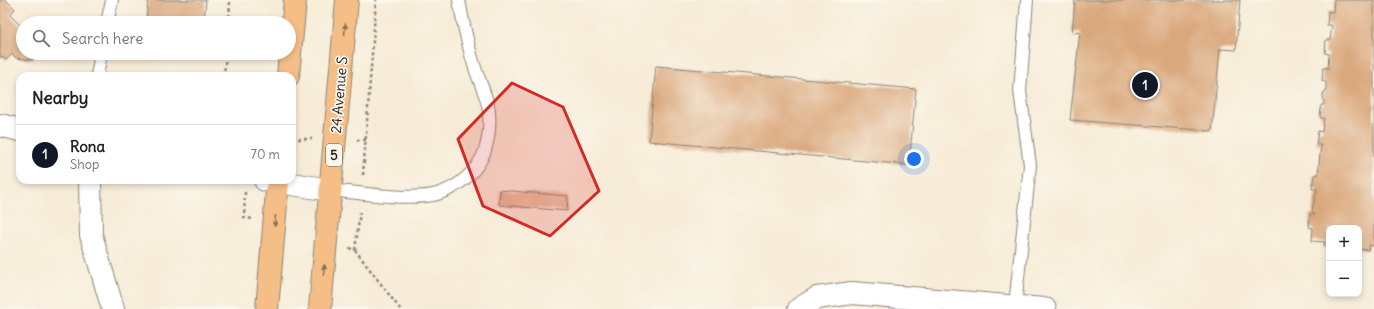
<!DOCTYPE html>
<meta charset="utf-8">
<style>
body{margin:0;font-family:Delius,sans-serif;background:#f2f2f2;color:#202124}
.controls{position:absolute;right:12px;bottom:12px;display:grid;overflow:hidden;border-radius:8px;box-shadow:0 2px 6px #0003}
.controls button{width:36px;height:36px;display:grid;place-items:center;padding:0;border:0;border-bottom:1px solid #e0e0e0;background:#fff;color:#202124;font:20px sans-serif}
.you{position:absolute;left:914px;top:159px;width:14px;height:14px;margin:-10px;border:3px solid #fff;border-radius:50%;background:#1a73e8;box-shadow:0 0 0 6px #1a73e833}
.badge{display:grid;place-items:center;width:26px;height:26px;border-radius:50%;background:#111827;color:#fff;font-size:13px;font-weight:700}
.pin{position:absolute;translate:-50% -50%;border:2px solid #fff;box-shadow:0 1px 4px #0006}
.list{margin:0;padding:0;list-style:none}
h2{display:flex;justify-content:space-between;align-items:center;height:52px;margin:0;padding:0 16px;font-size:17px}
h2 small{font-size:13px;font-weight:400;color:#757577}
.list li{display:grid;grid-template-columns:26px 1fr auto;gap:12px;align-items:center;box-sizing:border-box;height:60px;padding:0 16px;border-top:1px solid #e0e0e0}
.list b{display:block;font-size:15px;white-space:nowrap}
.list p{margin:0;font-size:13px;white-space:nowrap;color:#757577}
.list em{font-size:13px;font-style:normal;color:#757577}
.icon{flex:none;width:22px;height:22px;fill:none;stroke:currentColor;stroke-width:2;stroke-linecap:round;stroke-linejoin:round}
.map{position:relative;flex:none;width:1374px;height:309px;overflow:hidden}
.search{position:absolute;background:#fff;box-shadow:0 2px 6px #0003;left:16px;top:16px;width:280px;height:44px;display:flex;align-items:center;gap:10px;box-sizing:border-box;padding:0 14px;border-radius:22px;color:#757577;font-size:15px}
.panel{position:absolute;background:#fff;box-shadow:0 2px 6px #0003;left:16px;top:72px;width:280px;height:112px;border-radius:12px}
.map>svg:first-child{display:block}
.building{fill:#daa87d}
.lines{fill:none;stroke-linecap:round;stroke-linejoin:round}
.lane-casing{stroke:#898479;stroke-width:14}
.street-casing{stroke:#898479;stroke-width:24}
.primary-casing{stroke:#898479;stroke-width:24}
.path{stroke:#898479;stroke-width:2.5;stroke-dasharray:3 3;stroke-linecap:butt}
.lane{stroke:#fff;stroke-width:12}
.street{stroke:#fff;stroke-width:22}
.primary{stroke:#f6be87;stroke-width:22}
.oneway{fill:#896d52}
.marked{fill:#d62828;fill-opacity:0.2;stroke:#d62828;stroke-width:3;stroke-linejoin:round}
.labels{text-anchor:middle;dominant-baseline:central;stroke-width:3.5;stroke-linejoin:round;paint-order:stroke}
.shield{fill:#fbf7ec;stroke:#5f5e5a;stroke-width:1}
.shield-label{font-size:13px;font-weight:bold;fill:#1c1c1c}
.street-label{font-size:14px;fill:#1c1c1c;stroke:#fbf7ec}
</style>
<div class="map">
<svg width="1374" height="309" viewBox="0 0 1374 309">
<rect width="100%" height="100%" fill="#fbf7ec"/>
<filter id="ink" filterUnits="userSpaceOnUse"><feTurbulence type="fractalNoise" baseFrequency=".025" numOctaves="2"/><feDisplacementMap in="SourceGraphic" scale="8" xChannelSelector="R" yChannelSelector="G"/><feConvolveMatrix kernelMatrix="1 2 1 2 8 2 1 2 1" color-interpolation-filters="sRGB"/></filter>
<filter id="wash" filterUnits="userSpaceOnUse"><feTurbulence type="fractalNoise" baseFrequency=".012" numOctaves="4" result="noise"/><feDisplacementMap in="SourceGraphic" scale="16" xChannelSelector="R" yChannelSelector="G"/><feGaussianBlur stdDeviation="0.9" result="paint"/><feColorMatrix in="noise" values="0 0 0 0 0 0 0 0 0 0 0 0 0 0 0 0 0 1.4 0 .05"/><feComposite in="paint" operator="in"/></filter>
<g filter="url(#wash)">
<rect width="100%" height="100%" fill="#f6ebd6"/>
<g id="blocks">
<g class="building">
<path d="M 0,0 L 6,0 L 15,9 L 10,15 L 23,28 L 23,53 L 40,53 L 32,60 L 16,58 L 12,54 L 6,60 L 2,56 L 0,58 Z"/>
<path d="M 148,0 L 206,0 L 204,23 L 146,23 Z"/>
<path d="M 1075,0 L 1240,0 L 1236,50 L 1220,49 L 1212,131 L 1070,120 L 1080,32 L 1072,33 Z"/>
<path d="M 1334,0 L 1374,0 L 1374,246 L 1369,245 L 1368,250 L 1359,249 L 1359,228 L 1329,228 L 1329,247 L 1324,246 L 1325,242 L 1312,241 L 1313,228 L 1309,227 L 1310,214 L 1315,214 L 1312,211 L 1317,189 L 1312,189 L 1314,175 L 1318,175 L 1321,145 L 1316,145 L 1318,131 L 1322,132 L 1324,118 L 1320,118 L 1321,105 L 1324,105 L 1323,93 L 1326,91 L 1326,82 L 1322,81 L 1323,68 L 1328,68 L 1329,54 L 1325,53 L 1326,40 L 1330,40 L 1332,25 L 1327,25 L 1328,11 L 1333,12 Z"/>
<path d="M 656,66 L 916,89 L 909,165 L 649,141 Z"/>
<path d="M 500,190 L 568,196 L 567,211 L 499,205 Z"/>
</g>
</g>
</g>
<g filter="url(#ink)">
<use href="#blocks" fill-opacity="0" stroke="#898479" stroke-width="1"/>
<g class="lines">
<defs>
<g id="lane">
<path d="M 107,23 L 112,0"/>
<path d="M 97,76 L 101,53"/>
<path d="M 331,190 C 357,193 415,201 437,194 C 457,188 476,173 484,153 C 489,140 491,120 488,105 C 485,93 479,80 475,68 C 468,46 463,23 459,0"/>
<path d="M 1015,306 L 1030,165 L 1020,91 L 1027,0"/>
</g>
<g id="street">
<path d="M 0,125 L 20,130"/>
<path d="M 90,180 L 91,235 L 113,309"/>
<path d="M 265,180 L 331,190"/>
<path d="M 799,309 L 817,298 L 852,293 L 1045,309"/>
</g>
<g id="primary">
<path d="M 288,76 L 295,0"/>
<path d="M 267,309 L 278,180"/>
<path d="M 320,309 L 347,0"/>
</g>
</defs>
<use href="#lane" class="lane-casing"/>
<use href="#street" class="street-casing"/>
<use href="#primary" class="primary-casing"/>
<g class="path">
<path d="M 229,23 L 230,0"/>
<path d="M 224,76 L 226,53"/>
<path d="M 292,139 L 312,139"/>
<path d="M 357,140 L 367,140"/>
<path d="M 363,175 L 376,0"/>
<path d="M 245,192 L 244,217 L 252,219"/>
<path d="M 349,248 L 355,250 L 400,309"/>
<path d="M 355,250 L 360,212"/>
</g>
<use href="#lane" class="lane"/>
<use href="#street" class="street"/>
<use href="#primary" class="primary"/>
</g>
<defs><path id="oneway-solid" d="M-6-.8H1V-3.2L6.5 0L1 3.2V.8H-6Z"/></defs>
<g class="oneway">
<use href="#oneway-solid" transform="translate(345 29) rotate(-85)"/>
<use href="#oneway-solid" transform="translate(275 221) rotate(95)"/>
<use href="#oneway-solid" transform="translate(324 270) rotate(-85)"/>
</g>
</g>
<path class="marked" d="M 512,83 L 563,107 L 599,191 L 550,236 L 483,206 L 458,139 Z"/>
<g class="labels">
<rect class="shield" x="326" y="144" width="16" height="22" rx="3"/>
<g class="shield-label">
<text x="334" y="155">5</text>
</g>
<g class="street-label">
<text transform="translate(339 95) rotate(-85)">24 Avenue S</text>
</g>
</g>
</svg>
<div class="controls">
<button>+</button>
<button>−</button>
</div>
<div class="you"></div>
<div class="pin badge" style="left:1145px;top:85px">1</div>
<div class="search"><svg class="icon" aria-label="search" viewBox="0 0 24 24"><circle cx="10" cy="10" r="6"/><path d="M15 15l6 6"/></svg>Search here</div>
<section class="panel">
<h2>Nearby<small></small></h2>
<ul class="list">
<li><span class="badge">1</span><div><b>Rona</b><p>Shop</p></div><em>70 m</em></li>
</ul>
</section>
</div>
